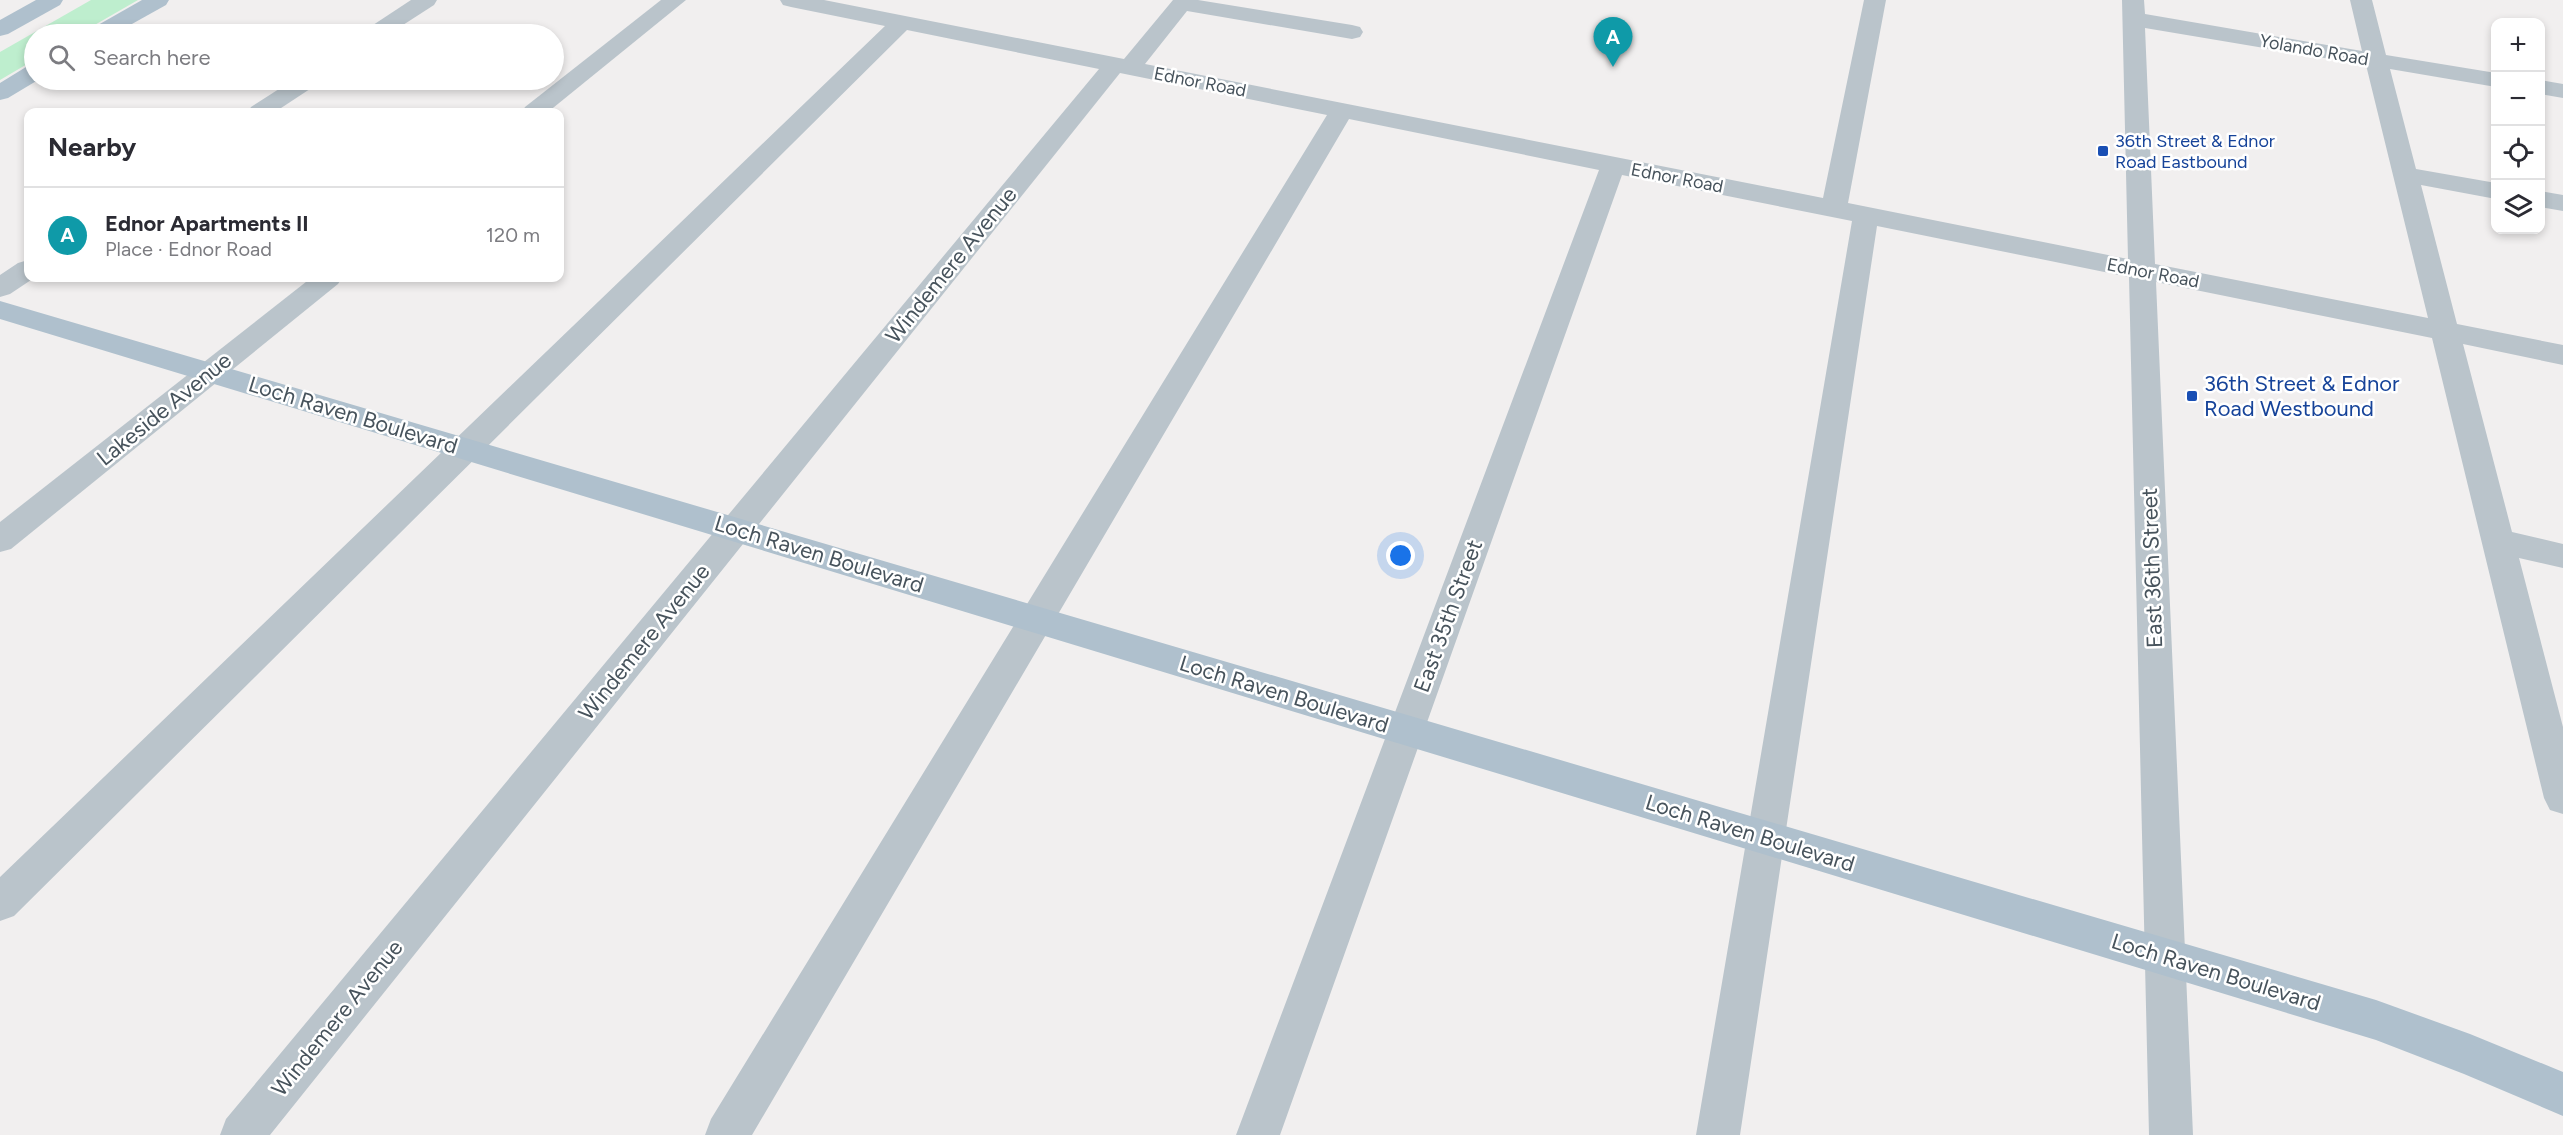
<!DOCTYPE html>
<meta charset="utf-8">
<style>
body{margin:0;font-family:Figtree,sans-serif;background:#f2f2f3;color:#2b2b33}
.controls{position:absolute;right:18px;top:18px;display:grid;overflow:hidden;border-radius:12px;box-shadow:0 3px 9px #0003}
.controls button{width:54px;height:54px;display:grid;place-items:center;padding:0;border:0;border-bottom:2px solid #e1e1e2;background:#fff;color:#2b2b33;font:30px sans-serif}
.you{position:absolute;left:1401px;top:556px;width:21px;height:21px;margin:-15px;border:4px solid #fff;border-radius:50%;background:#1a73e8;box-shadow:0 0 0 9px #1a73e833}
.badge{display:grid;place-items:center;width:39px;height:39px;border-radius:50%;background:#1c7bde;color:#fff;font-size:20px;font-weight:700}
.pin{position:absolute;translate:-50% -50px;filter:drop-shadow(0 2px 3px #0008)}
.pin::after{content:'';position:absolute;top:32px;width:21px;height:18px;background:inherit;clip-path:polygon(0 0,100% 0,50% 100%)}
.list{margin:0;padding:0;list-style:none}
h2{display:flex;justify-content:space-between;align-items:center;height:78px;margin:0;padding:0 24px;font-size:26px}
h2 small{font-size:20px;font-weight:400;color:#7c7c81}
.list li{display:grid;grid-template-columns:39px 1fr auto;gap:18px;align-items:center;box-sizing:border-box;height:96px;padding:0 24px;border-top:2px solid #e1e1e2}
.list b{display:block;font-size:22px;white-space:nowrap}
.list p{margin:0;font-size:20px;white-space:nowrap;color:#7c7c81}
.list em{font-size:20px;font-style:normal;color:#7c7c81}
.icon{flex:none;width:33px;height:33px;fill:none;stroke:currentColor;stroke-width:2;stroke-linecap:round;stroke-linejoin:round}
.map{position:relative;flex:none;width:2563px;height:1135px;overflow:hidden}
.search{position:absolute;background:#fff;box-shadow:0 3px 9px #0003;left:24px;top:24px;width:540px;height:66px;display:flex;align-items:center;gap:15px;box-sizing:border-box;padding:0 21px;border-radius:33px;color:#7c7c81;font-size:22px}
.panel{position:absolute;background:#fff;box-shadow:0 3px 9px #0003;left:24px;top:108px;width:540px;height:174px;border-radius:12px}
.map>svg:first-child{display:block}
.green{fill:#beeece}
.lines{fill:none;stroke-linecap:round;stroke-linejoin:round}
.minor{fill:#bac4cb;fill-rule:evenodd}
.major{fill:#afc0cd;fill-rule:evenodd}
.transit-dot{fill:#1a4fb4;stroke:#fff;stroke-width:2}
.labels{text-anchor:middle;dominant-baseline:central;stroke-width:5;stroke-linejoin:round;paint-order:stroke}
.far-street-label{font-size:18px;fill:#47535c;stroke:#fff}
.far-transit-label{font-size:18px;fill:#164399;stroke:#fff;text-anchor:start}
.street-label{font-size:22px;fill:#47535c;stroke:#fff}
.transit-label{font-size:22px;fill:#164399;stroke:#fff;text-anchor:start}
</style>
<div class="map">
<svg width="2563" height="1135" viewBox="0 0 2563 1135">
<rect width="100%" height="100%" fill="#f1efef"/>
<path class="green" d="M 91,0 L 138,0 L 79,34 L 34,34 L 34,60 L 0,80 L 0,52 Z"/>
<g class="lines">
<g class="minor">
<path d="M 411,0 L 437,0 L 434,5 L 389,34 L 364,34 L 367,29 Z"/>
<path d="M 661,0 L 686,0 L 548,112 L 522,112 L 525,107 Z"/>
<path d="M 780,0 L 824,0 L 1124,59 L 1173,0 L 1198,0 L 1352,25 L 1360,27 L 1363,32 L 1360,37 L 1352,39 L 1187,11 L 1145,64 L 1823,198 L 1864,0 L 1886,0 L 1848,203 L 2128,259 L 2122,0 L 2144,0 L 2145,14 L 2362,51 L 2350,0 L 2372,0 L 2386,55 L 2496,73 L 2496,87 L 2390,69 L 2416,169 L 2496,183 L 2496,199 L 2421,185 L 2457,324 L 2563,345 L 2563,365 L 2463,344 L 2512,532 L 2563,544 L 2563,568 L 2519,558 L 2563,727 L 2563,814 L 2550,810 L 2544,798 L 2432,338 L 2156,282 L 2193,1135 L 2149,1135 L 2129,277 L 1877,226 L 1740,1135 L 1696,1135 L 1852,221 L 1622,175 L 1280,1135 L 1236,1135 L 1599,170 L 1349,119 L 752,1135 L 705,1135 L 711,1119 L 1327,115 L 1120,73 L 270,1135 L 220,1135 L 226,1119 L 1099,69 L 907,30 L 14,916 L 0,921 L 0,877 L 885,26 L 791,7 L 783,5 ZM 2145,28 L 2366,65 L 2428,318 L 2155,264 Z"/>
<path d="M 293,80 L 320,80 L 316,85 L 275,112 L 248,112 L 251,107 Z"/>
<path d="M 2540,80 L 2563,84 L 2563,98 L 2540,94 Z"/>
<path d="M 2540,191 L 2563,195 L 2563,211 L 2540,207 Z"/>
<path d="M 28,260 L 28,278 L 34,278 L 10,294 L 0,297 L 0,275 L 18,263 Z"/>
<path d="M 311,278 L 342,278 L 338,284 L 11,549 L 0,552 L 0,522 Z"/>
</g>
<g class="major">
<path d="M 36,0 L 63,0 L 60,5 L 8,34 L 0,36 L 0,20 Z"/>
<path d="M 142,0 L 169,0 L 166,5 L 114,34 L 88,34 L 91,29 Z"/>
<path d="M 34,65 L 34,80 L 38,80 L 8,98 L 0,100 L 0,83 L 26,67 Z"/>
<path d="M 0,301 L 2376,1000 L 2470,1034 L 2563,1072 L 2563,1116 L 2464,1074 L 2376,1040 L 0,319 Z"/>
</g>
</g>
<g class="transit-dot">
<rect x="2097" y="145" width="12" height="12" rx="3"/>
<rect x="2186" y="390" width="12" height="12" rx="3"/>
</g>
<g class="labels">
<g class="far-street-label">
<text transform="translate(2314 50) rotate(10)">Yolando Road</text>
<text transform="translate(1200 82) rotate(11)">Ednor Road</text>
<text transform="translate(1677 178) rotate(11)">Ednor Road</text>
<text transform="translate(2153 273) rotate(11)">Ednor Road</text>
</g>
<g class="far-transit-label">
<text x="2115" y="141">36th Street &amp; Ednor<tspan x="2115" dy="21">Road Eastbound</tspan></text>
</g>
<g class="street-label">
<text transform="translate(951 265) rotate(-51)">Windemere Avenue</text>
<text transform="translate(164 409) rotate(-39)">Lakeside Avenue</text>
<text transform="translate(353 415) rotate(17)">Loch Raven Boulevard</text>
<text transform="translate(819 554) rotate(17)">Loch Raven Boulevard</text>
<text transform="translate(2152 568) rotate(-92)">East 36th Street</text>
<text transform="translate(1448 616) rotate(-70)">East 35th Street</text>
<text transform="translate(644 642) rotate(-51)">Windemere Avenue</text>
<text transform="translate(1284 694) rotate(17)">Loch Raven Boulevard</text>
<text transform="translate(1750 833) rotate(17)">Loch Raven Boulevard</text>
<text transform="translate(2216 972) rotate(17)">Loch Raven Boulevard</text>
<text transform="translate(337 1018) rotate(-51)">Windemere Avenue</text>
</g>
<g class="transit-label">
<text x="2204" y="383">36th Street &amp; Ednor<tspan x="2204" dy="25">Road Westbound</tspan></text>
</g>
</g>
</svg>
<div class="controls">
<button>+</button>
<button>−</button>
<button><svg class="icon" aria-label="locate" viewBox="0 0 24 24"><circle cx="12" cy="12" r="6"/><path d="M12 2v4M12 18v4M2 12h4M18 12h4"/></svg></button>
<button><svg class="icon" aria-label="layers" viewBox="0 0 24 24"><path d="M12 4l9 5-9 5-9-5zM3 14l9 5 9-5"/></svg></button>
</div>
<div class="you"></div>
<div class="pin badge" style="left:1613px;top:67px;background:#0f9aa8">A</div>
<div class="search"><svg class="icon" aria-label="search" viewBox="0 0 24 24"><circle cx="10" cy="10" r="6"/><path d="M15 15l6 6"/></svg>Search here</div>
<section class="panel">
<h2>Nearby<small></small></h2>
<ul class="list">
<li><span class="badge" style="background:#0f9aa8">A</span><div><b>Ednor Apartments II</b><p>Place · Ednor Road</p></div><em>120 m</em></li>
</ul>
</section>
</div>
